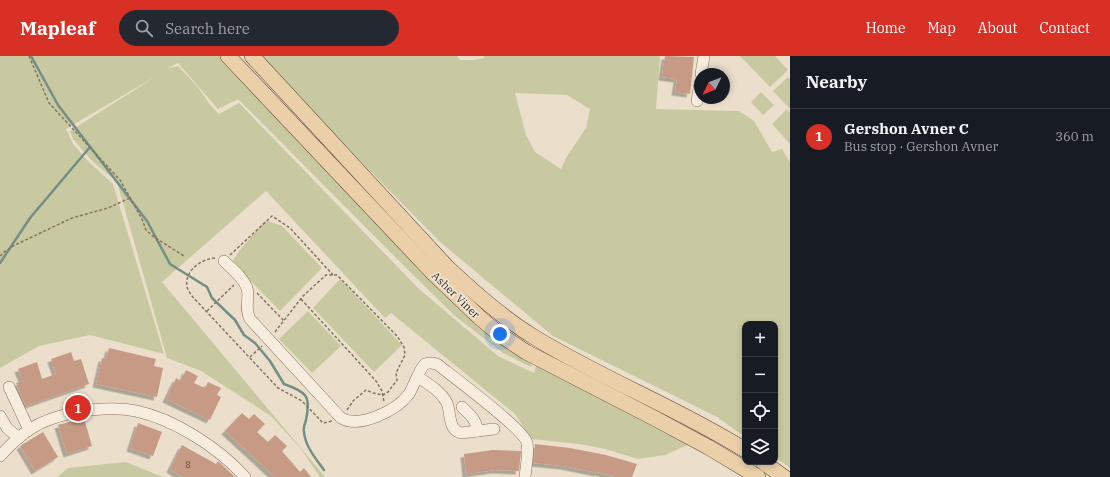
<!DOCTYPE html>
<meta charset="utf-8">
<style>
body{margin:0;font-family:"IBM Plex Serif",serif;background:#242831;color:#f1f3f6}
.controls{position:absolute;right:12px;bottom:12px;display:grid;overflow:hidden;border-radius:8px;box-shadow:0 2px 6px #0003}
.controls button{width:36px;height:36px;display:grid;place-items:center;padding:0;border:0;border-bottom:1px solid #363941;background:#171b24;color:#f1f3f6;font:20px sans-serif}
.compass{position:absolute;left:694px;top:12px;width:36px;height:36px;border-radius:50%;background:#171b24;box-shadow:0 2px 6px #0003;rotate:227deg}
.you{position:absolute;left:500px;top:278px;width:14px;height:14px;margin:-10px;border:3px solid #fff;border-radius:50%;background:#1a73e8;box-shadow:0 0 0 6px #1a73e833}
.badge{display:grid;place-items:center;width:26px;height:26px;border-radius:50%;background:#d93025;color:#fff;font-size:13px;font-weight:700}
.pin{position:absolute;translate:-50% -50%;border:2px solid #fff;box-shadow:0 1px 4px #0006}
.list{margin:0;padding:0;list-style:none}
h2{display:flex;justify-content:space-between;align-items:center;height:52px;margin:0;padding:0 16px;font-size:17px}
h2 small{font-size:13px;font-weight:400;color:#9ea1a6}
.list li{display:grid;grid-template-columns:26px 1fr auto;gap:12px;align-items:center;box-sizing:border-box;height:56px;padding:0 16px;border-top:1px solid #363941}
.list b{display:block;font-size:15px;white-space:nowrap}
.list p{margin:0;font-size:13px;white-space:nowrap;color:#9ea1a6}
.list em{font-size:13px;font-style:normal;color:#9ea1a6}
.icon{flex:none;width:22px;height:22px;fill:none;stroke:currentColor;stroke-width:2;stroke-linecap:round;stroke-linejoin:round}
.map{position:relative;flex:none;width:790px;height:421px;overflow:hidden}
header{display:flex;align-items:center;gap:24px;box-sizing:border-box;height:56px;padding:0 20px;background:#d93025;color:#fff}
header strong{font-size:19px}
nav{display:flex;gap:22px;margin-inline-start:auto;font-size:14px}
.search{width:280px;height:36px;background:#242831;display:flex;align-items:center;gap:10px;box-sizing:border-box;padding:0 14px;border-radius:22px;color:#9ea1a6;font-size:15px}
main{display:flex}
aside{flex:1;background:#171b24}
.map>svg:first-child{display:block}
.green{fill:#c8c9a0;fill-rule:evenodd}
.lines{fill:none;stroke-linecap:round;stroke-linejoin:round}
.stream{stroke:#738f85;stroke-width:2.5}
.building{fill:#c69a85;filter:url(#shadow)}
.minor-casing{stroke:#877261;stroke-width:12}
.major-casing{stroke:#564134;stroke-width:16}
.path{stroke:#877261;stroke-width:1.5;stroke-dasharray:3 2;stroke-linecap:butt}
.minor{stroke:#f7eddf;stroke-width:11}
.major{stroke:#eacfa8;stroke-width:15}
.labels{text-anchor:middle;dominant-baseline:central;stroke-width:3;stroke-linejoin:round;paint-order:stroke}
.number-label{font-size:9px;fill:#5c483c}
.street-label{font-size:11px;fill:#392c23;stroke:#f3eadb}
</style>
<header>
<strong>Mapleaf</strong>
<div class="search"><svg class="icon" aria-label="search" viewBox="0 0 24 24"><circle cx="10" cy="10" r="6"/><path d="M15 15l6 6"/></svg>Search here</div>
<nav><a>Home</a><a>Map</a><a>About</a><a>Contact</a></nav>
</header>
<main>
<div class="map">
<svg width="790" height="421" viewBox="0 0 790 421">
<defs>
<filter id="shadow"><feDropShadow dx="-3.5" dy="3.5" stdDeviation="0" flood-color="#0004"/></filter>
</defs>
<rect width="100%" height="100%" fill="#ebdfcc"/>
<g class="green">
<path d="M 0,0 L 220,0 L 436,223 L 533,304 L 531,311 L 503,297 L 455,260 L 406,212 L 238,43 L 218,53 L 178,7 L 167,13 L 178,10 L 197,30 L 211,50 L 219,58 L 239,47 L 418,232 L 498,300 L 534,317 L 537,306 L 608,347 L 641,362 L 690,388 L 665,399 L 638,403 L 605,393 L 579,388 L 531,383 L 515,358 L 391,257 L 385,262 L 266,135 L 162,226 L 325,421 L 320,421 L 301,393 L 271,360 L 201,315 L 167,302 L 117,126 L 92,105 L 73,83 L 70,75 L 158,19 L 66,73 L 73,88 L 90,107 L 113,128 L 164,298 L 90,279 L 39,290 L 0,312 Z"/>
<path d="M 260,0 L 457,0 L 460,4 L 474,4 L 484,2 L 484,0 L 660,0 L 656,53 L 739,55 L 754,65 L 772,96 L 782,93 L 790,106 L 790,412 L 775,401 L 775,268 L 745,268 L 745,381 L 717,361 L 553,280 L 439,185 L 281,24 ZM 515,37 L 567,39 L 590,53 L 586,72 L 566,102 L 561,113 L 535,96 L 526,79 Z"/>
<path d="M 740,0 L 775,0 L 788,14 L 770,31 Z"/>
<path d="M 788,21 L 790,23 L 790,53 L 773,35 Z"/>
<path d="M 761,36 L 774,49 L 763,59 L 751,46 Z"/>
<path d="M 787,53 L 790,57 L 790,88 L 772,68 Z"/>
<path d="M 268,165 L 282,170 L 322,212 L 280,255 L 232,206 L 240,194 L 264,166 Z"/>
<path d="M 340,223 L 402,289 L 374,316 L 313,252 Z"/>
<path d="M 308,255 L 341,290 L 312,317 L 279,283 Z"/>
<path d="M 126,406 L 163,421 L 57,421 L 68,412 Z"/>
</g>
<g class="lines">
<g class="stream">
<path d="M 31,0 L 58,49 L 147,165 L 170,208 L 207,231 L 212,242 L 235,264 L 244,279 L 255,287 L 270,305 L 284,328 C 307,336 311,340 306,364 C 305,367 303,372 304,376 C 305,390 316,403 324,414"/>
<path d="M 0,207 L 30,162 L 90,91"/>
</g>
</g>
<g class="building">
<path d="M 665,0 L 694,1 L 690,38 L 675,36 L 677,23 L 662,21 Z"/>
<path d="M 109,292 L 156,303 L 154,310 L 163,312 L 157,341 L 96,328 L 102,302 L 106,303 Z"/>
<path d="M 71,296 L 74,305 L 81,303 L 89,328 L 26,350 L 16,327 L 23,325 L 18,313 L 37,306 L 42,323 L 56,318 L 51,303 Z"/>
<path d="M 186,314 L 198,320 L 194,327 L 205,332 L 208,326 L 221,332 L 217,339 L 221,341 L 210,364 L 166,343 L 176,322 L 181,325 Z"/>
<path d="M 242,357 L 249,363 L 254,358 L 265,368 L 257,376 L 268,386 L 275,379 L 287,390 L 282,395 L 300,416 L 304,412 L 311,421 L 275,421 L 225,375 Z"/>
<path d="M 84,362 L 92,390 L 67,398 L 58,369 Z"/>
<path d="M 138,367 L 162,376 L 153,400 L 130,392 Z"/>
<path d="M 43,376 L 58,401 L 35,415 L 20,390 Z"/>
<path d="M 535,388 L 570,392 L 606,399 L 637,408 L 632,421 L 614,421 L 598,416 L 598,417 L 564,410 L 534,407 Z"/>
<path d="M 182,389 L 216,408 L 218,405 L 235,421 L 182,421 L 170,413 Z"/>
<path d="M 493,394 L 521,395 L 519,415 L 495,414 L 466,418 L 464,398 Z"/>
</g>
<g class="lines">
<defs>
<g id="minor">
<path d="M 701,18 L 704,0"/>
<path d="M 697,45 L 700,27"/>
<path d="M 224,205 C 231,212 243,221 247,232 C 250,242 244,252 250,263 L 341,362 C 360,373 397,354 409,338 C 414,330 419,313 425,308 C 429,306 433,307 437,308 C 452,320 525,374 527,387 C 529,397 526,410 525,421"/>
<path d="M 418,321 C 428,328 441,335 447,347 C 451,357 448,374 461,377 L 494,373"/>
<path d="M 9,331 L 29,374"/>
<path d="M 462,351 C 471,360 475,362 478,375"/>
<path d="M 0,360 L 7,372 L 19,382"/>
<path d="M 0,400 C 10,389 20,379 32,372 C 44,364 59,360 72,357 C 93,353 116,351 136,355 C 174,363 219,392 245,421"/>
</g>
<g id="major">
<path d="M 228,0 L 433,217 L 479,261 L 499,278 L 526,296 L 654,362 L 708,391 L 758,421"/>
<path d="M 252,0 L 447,211 C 475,237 503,262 534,281 C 602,323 678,352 745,394"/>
<path d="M 763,406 L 784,421"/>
</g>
</defs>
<use href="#minor" class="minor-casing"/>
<use href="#major" class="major-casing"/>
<g class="path">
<path d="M 29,0 L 49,47 L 120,124 L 142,163 L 146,174 L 154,181 L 184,200"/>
<path d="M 230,199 L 272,160 L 290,172 L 333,219"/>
<path d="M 0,200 L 4,196 L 15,189 L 72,162 L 108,152 L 130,142"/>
<path d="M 215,202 C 201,203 184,215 187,231 C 188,234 190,237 191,239 L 278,332 L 302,345 L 323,367 L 332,365"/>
<path d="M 257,237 L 284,265"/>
<path d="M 301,243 L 376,325 L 382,335 L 384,346"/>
<path d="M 207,255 L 234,229"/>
<path d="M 275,276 L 303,240 L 326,219 L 337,219 L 397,280 L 404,291 L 405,299 L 396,317 L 397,324 L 388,336 L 383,339 L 373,337 L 366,334 L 353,345 L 347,354"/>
<path d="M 250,301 L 262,290"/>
</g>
<use href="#minor" class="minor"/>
<use href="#major" class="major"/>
</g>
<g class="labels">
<g class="number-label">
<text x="188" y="408">8</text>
</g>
<g class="street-label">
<text transform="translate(456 239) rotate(44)">Asher Viner</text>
</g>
</g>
</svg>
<div class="controls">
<button>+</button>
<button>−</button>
<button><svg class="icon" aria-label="locate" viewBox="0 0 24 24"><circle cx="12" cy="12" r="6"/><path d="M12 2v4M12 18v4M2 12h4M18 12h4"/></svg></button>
<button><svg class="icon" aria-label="layers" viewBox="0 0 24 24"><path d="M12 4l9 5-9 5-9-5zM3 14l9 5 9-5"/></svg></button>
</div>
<svg class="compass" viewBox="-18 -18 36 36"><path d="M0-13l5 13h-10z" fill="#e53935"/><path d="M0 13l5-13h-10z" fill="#9ea1a6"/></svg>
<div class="you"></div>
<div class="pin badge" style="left:78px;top:352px">1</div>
</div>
<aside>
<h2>Nearby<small></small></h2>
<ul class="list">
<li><span class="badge">1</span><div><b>Gershon Avner C</b><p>Bus stop · Gershon Avner</p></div><em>360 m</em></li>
</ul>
</aside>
</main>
